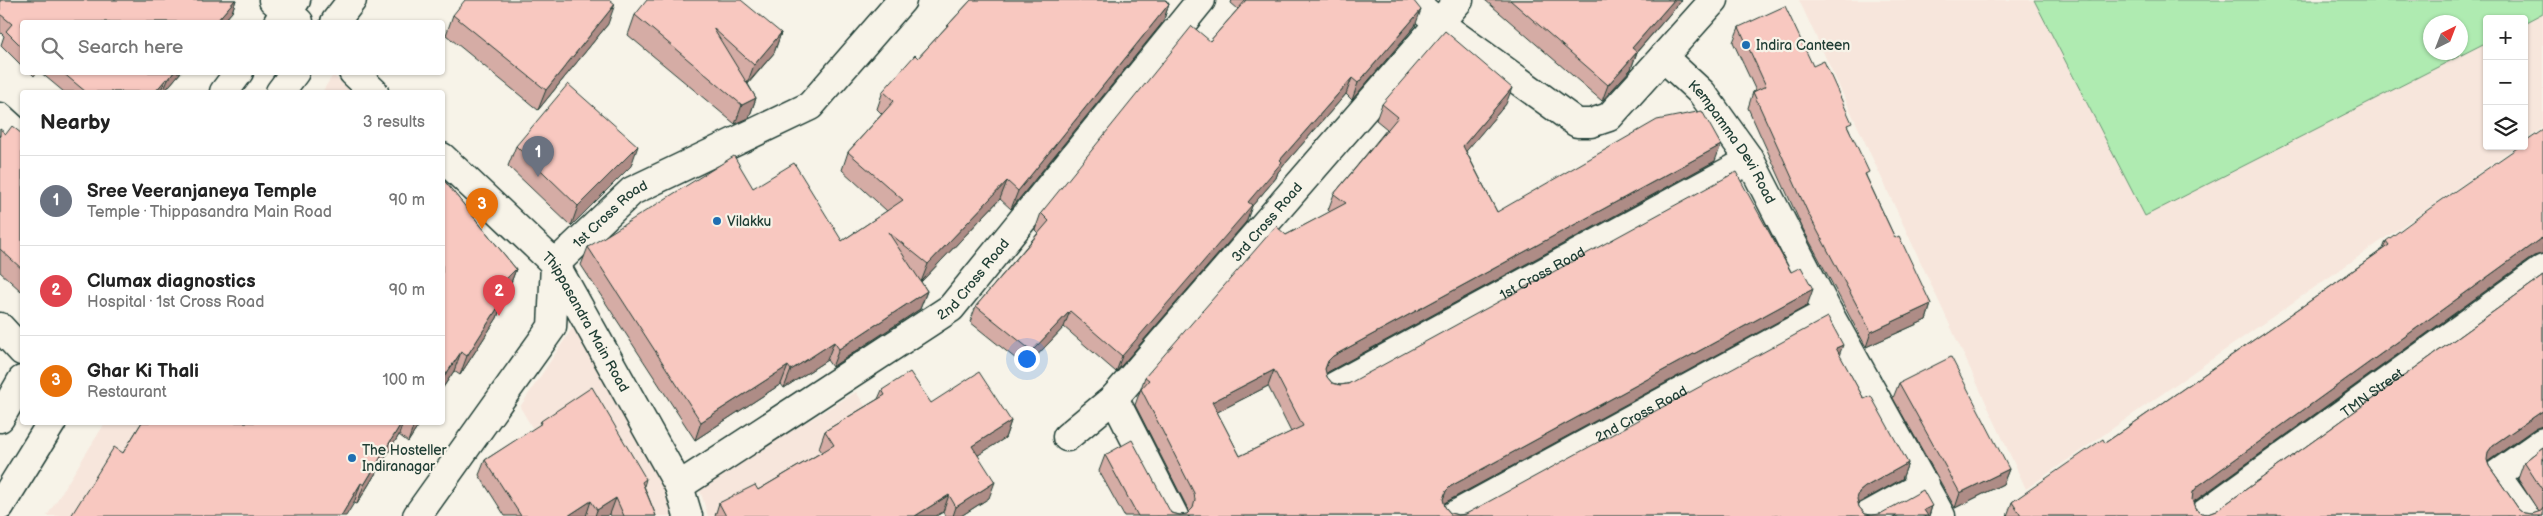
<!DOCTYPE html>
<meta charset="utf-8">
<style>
body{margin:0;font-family:"Balsamiq Sans",sans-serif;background:#f6f6f6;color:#222}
.controls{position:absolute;right:15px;top:15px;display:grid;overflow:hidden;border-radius:5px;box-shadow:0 1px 4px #0004}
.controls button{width:45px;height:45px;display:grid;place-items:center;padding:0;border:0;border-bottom:1px solid #e0e0e0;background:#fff;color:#222;font:25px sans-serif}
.compass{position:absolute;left:2423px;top:15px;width:45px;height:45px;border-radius:50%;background:#fff;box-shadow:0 1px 4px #0004;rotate:42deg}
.you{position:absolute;left:1026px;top:358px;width:18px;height:18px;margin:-12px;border:4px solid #fff;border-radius:50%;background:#1a73e8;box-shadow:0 0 0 8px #1a73e833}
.badge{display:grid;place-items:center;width:32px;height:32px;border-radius:50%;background:#1f6fb2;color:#fff;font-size:16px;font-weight:700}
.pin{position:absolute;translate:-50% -41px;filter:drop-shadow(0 1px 2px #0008)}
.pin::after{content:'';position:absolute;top:26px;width:18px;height:15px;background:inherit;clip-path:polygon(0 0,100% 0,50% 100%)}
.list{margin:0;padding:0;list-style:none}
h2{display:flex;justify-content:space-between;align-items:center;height:65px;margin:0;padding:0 20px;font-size:21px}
h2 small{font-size:16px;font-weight:400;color:#767676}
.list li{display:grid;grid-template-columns:32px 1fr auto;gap:15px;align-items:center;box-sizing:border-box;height:90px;padding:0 20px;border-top:1px solid #e0e0e0}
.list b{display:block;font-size:19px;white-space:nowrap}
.list p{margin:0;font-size:16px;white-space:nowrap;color:#767676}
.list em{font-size:16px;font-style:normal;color:#767676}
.icon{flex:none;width:28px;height:28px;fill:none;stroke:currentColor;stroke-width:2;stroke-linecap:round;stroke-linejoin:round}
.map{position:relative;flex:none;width:2543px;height:516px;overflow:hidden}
.search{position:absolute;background:#fff;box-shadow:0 1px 4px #0004;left:20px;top:20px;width:425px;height:55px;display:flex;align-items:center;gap:12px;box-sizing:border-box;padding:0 18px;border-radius:5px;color:#767676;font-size:19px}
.panel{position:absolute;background:#fff;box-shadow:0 1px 4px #0004;left:20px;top:90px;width:425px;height:335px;border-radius:5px}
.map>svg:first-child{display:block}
.built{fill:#f7e6dc;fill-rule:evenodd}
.green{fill:#afebb1;stroke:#679472;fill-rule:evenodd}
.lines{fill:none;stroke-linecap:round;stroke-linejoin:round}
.minor-casing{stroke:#1f3d34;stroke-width:31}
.major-casing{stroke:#1f3d34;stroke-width:31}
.minor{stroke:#f7f3e8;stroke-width:28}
.major{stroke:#f7f3e8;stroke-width:28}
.wall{fill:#d5aca5;stroke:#1f3d34;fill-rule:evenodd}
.shaded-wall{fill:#ae8c86;stroke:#1f3d34}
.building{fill:#f8c8c0;stroke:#1f3d34;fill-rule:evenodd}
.poi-dot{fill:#1f6fb2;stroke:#f7f3e8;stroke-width:2}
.labels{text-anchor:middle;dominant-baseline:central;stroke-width:4.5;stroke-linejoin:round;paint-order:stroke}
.poi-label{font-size:14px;fill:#1f3d34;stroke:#f7f3e8;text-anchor:start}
.street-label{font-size:14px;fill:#1f3d34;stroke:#f7f3e8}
</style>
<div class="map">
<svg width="2543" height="516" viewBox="0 0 2543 516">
<rect width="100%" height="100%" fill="#f7f3e8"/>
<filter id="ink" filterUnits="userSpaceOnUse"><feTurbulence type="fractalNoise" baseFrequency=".02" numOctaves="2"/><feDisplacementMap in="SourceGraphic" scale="10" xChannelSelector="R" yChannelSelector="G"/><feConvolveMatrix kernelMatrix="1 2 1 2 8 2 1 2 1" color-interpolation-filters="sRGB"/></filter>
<g filter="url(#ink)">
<g class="built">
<path d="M 1799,0 L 2543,0 L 2543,128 L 2524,141 L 2524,19 L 2487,19 L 2487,146 L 2517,146 L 2026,489 ZM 2430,22 L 2460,22 L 2460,52 L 2430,52 Z"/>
<path d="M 333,75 L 352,92 L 322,92 Z"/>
<path d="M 573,327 L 667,493 L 674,516 L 584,516 L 520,407 Z"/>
<path d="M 856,392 L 938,516 L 708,516 L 699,487 Z"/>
<path d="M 105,423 L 287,423 L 231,516 L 47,516 Z"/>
</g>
<path class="green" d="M 2034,0 L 2543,0 L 2543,13 L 2524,23 L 2524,19 L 2487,19 L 2487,42 L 2145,216 ZM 2430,22 L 2460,22 L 2460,52 L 2430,52 Z"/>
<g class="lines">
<defs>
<g id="minor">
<path d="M 273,0 L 299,22"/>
<path id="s1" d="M 1412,0 L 1439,23 L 1577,123 L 1591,123 L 1609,117 L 1663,57 L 1702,93 L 1750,160 L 1828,312 L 1941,516"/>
<path d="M 1663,57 L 1714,0"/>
<path d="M 353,72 L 374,92"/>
<path d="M 0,117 L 22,137"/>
<path id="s2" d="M 442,157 L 555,264 L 679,486 L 688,516"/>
<path d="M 0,327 L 22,351"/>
<path id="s3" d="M 1335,386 L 1750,160"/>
<path d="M 1114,398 L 1174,516"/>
<path id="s4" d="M 1067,437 L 1114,398 L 1459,0"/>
<path id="s5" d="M 679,486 L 951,308 L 1201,0"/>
<path id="s6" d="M 417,516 L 552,327 L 555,264 L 632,191 L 810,106 L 902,0"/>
<path id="s7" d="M 1453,516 L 1828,312"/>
<path d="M 1867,516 L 1925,484"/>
<path id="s8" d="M 2201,516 L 2543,269"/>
<path d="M 2525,516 L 2496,475 L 2543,442"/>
</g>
<g id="major">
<path d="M 278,22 L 296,0"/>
<path d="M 335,22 L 352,0"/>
<path d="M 224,92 L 239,72"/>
<path d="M 280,92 L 295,72"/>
<path d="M 0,418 L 22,380"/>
<path d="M 0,506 L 52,422"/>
</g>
</defs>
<use href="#minor" class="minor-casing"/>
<use href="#major" class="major-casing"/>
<use href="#minor" class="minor"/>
<use href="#major" class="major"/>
</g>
<g class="wall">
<path d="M 0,0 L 236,0 L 232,12 L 223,22 L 22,22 L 22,66 L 1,45 L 4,36 L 0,32 Z"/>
<path d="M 971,0 L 1166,0 L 1169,4 L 1163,22 L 1011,209 L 1000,199 L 921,282 L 927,291 L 920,309 L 832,367 L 827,360 L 784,388 L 781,384 L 695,440 L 581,265 L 588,247 L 753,188 L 842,241 L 887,211 L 842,170 L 848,152 L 882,114 L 877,109 L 883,91 L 918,58 Z"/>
<path d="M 1232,0 L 1413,0 L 1415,26 L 1352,100 L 1346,94 L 1278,172 L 1276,178 L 1252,206 L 1246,222 L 1116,372 L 1064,327 L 1026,367 L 970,322 L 976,306 L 1038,233 L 1035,230 L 1041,213 L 1210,41 L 1238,9 L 1231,3 Z"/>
<path d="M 1485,0 L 1682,0 L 1637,52 L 1631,69 L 1602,101 Z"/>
<path d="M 453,15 L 608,24 L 538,110 L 446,35 Z"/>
<path d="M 635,15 L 781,33 L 774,53 L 748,84 L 756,98 L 749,118 L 735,124 L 628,35 Z"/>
<path d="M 1739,27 L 1813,66 L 1849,129 L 1867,178 L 1895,238 L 1931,304 L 1926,320 L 1866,347 L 1803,229 L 1748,108 L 1753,92 L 1756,91 L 1733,42 Z"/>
<path d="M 30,72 L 37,72 L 34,76 Z"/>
<path d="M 40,72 L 181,72 L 164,92 L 64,92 Z"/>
<path d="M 1382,104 L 1506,104 L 1466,151 L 1497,212 L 1715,161 L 1328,372 L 1326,373 L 1327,377 L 1332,383 L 1340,385 L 1807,306 L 1446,502 L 1444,504 L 1445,507 L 1450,513 L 1458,515 L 1466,514 L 1839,355 L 1864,399 L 1908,463 L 1902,479 L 1859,503 L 1858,503 L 1859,507 L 1865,514 L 1872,515 L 1932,506 L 1929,516 L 1124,516 L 1099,471 L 1105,455 L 1171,513 L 1180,515 L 1187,514 L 1189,512 L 1188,509 L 1135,405 L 1145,377 L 1286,235 L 1330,212 L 1328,210 L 1334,194 L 1387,129 L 1376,120 ZM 1268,386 L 1291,432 L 1240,456 L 1217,412 Z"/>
<path d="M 0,129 L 6,134 L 22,134 L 22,288 L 21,291 L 0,272 Z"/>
<path d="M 516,146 L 631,166 L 571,226 L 508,166 Z"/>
<path d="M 442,178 L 516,269 L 509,288 L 501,295 L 504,298 L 497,318 L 460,375 L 454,371 L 442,389 Z"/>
<path d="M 2386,241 L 2541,254 L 2534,256 L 2193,503 L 2195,508 L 2201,513 L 2208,514 L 2216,511 L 2543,276 L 2543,427 L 2534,429 L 2488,462 L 2489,466 L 2518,508 L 2524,513 L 2532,514 L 2539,512 L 2518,479 L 2524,462 L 2543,447 L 2543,516 L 2007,516 L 2012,502 L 2105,443 L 2323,292 L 2383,249 Z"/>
<path d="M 1899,383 L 2009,469 L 2003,484 L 1955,508 L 1893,398 Z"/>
<path d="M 882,390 L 931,403 L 1011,421 L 1005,438 L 978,455 L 989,498 L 961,516 L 945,516 L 943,512 L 936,516 L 715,516 L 719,503 L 758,490 L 822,452 L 819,448 L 825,431 L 878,399 Z"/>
<path d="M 541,421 L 646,479 L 644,486 L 656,516 L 611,516 L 610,514 L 606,516 L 505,516 L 479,475 L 485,460 L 539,426 Z"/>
<path d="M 142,422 L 421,422 L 408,442 L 399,435 L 357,504 L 354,503 L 123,453 Z"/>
</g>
<g class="shaded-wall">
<path d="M 235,0 L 236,0 L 232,12 L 223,22 L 216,22 Z"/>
<path d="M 1674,0 L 1682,0 L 1626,64 L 1632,48 Z"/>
<path d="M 615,4 L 608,24 L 538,110 L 546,90 Z"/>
<path d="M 1169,4 L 1163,22 L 1011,209 L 1018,191 Z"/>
<path d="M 1421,10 L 1415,26 L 1352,100 L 1358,83 Z"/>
<path d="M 781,33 L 774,53 L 747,84 L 754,65 Z"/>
<path d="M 1637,52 L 1631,69 L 1602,101 L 1608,85 Z"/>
<path d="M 174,72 L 181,72 L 164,92 L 163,92 L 168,80 Z"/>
<path d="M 1352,78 L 1346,94 L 1278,172 L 1276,178 L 1252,206 L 1246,222 L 1116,372 L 1122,356 L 1248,202 L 1280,160 Z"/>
<path d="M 166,79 L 160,92 L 155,92 Z"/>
<path d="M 1512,88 L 1506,104 L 1457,162 L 1463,146 Z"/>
<path d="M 756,98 L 749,118 L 735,124 L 742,105 Z"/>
<path d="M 1721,145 L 1715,161 L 1328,372 L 1322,377 L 1328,361 L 1333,356 Z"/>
<path d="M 638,146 L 631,166 L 571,226 L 578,206 Z"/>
<path d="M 1007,181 L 1000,199 L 921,282 L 928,264 Z"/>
<path d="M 2543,238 L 2543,254 L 2541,254 L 2534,256 L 2192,503 L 2187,509 L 2193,492 L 2198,486 L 2540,239 Z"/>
<path d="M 516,269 L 509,288 L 489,308 L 496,289 Z"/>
<path d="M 1813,289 L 1807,306 L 1446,502 L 1440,507 L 1446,491 L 1451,486 Z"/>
<path d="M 927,291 L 920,309 L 832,367 L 839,349 Z"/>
<path d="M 504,298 L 497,318 L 460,375 L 467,356 Z"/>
<path d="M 1931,304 L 1926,320 L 1866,347 L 1871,332 Z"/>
<path d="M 1070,311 L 1064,327 L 1026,367 L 1032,351 Z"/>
<path d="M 834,342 L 827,360 L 784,388 L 791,370 Z"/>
<path d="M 1843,345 L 1837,361 L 1836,348 Z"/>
<path d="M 461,352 L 454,371 L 442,389 L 442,380 Z"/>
<path d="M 788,366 L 781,384 L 695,440 L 701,422 Z"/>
<path d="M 1274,370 L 1268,386 L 1206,418 L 1212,402 Z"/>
<path d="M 2543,411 L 2543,424 L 2542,426 L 2534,429 L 2487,462 L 2482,469 L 2488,452 L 2493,445 L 2541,412 Z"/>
<path d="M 1011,421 L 1005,438 L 966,463 L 972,446 Z"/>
<path d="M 402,422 L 403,422 L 399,435 L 357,504 L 364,485 Z"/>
<path d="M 415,422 L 421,422 L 408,442 Z"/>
<path d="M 1908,463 L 1902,479 L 1859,503 L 1853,508 L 1859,492 L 1865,487 Z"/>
<path d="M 2009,469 L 2003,484 L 1955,508 L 1960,493 Z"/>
<path d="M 995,482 L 989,498 L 961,516 L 953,516 L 956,507 Z"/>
<path d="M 361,483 L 354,503 L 346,516 L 341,516 Z"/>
<path d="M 949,495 L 943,512 L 936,516 L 915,516 Z"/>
<path d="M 616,498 L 610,514 L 606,516 L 595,516 L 597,510 Z"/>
<path d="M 591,501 L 586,516 L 568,516 Z"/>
<path d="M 1932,506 L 1929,516 L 1922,516 L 1924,510 Z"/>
</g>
<g class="building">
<path d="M 0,0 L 235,0 L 216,22 L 22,22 L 22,47 L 6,31 L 12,24 L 0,14 Z"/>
<path d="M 465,0 L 610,0 L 615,4 L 546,90 L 453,15 Z"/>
<path d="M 647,0 L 741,0 L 781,33 L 754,65 L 713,28 L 756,98 L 742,105 L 635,15 Z"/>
<path d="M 971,0 L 1165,0 L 1169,4 L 1018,191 L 1007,181 L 928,264 L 888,232 L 927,291 L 839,349 L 834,342 L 791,370 L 788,366 L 701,422 L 588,247 L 734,156 L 753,188 L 794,163 L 842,241 L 903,200 L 848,152 L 894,101 L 883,91 L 915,55 L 918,58 Z"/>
<path d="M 1246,0 L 1413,0 L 1421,10 L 1358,83 L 1352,78 L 1280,160 L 1282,162 L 1248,202 L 1252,205 L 1122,356 L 1070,311 L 1032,351 L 976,306 L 1049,221 L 1041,213 L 1192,26 L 1210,41 Z"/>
<path d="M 1510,0 L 1674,0 L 1632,48 L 1637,52 L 1608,85 Z"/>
<path d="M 1785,6 L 1813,66 L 1824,61 L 1852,123 L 1847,125 L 1869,172 L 1865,174 L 1895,238 L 1899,236 L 1931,304 L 1871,332 L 1808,213 L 1753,92 L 1766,86 L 1739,27 Z"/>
<path d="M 1445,31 L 1512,88 L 1463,146 L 1497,212 L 1657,120 L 1702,111 L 1721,145 L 1333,356 L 1328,361 L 1325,369 L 1327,377 L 1332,383 L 1340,385 L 1348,384 L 1736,172 L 1791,272 L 1801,267 L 1813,289 L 1451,486 L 1446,491 L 1443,499 L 1445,507 L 1450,513 L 1458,515 L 1466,514 L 1828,317 L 1843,345 L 1836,348 L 1864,399 L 1871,396 L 1908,463 L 1865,487 L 1859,492 L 1857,499 L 1859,507 L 1865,514 L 1872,515 L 1880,514 L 1923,490 L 1932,506 L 1924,510 L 1928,516 L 1138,516 L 1105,455 L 1132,440 L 1171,513 L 1180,515 L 1187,514 L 1193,508 L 1195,500 L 1194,493 L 1141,389 L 1149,380 L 1145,377 L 1276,226 L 1286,235 L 1346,203 L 1334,194 L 1398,117 L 1382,104 ZM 1274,370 L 1303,426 L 1240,456 L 1212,402 Z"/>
<path d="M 62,72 L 174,72 L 168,80 L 166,79 L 155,92 L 86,92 Z"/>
<path d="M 568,84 L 638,146 L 578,206 L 516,146 Z"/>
<path d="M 12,126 L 22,134 L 22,269 L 0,249 L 0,129 L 6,134 Z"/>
<path d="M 2543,130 L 2543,238 L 2540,239 L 2198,486 L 2193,492 L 2192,500 L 2195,508 L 2201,513 L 2208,514 L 2216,511 L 2543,276 L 2543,411 L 2541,412 L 2493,445 L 2488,452 L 2487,460 L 2489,466 L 2518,508 L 2524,513 L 2532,514 L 2541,511 L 2543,508 L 2543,516 L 2021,516 L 2012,502 L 2103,439 L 2105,443 L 2323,292 L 2389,245 L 2386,241 L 2429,209 L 2520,146 L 2524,146 L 2524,143 Z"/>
<path d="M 442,178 L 516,269 L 496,289 L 504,298 L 467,356 L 461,352 L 442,380 Z"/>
<path d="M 1951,357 L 2009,469 L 1960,493 L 1899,383 Z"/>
<path d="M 910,372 L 931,403 L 979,372 L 1011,421 L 972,446 L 995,482 L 956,507 L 949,495 L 915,516 L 726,516 L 719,503 L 755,485 L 758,490 L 834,445 L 825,431 L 885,395 L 882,390 Z"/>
<path d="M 592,387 L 646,479 L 642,482 L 656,516 L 624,516 L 616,498 L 597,510 L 591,501 L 568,516 L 521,516 L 485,460 L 542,423 L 541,421 Z"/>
<path d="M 142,422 L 402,422 L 364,485 L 361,483 L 341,516 L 71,516 L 114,447 L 123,453 Z"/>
<path d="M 2543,447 L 2543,491 L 2524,462 Z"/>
</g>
</g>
<g class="poi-dot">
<circle cx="1746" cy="45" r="5"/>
<circle cx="717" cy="221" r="5"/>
<circle cx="352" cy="458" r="5"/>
</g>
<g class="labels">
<g class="poi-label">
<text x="1756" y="45">Indira Canteen</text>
<text x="727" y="221">Vilakku</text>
<text x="362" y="450">The Hosteller<tspan x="362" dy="16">Indiranagar</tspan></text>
</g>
<g class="street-label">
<text stroke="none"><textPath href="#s1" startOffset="430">Kempamma Devi Road</textPath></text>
<text stroke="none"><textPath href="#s6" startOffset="370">1st Cross Road</textPath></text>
<text stroke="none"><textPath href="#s4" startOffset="294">3rd Cross Road</textPath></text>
<text stroke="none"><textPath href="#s3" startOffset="236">1st Cross Road</textPath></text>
<text stroke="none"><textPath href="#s5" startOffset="361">2nd Cross Road</textPath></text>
<text stroke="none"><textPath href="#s2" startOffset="221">Thippasandra Main Road</textPath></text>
<text stroke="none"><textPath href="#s8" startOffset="211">TMN Street</textPath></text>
<text stroke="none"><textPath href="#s7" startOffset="214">2nd Cross Road</textPath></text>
</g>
</g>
</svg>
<div class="controls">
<button>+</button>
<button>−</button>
<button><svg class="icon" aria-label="layers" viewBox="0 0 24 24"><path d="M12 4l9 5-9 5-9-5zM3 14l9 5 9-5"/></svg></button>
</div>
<svg class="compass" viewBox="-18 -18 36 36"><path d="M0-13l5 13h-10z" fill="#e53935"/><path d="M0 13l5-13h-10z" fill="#767676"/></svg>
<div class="you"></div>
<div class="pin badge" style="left:538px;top:177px;background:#6b7280">1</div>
<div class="pin badge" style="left:499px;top:316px;background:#e0444e">2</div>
<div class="pin badge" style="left:482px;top:229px;background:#e8710a">3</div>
<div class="search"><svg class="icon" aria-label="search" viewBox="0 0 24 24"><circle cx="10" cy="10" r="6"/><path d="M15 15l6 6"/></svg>Search here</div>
<section class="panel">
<h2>Nearby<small>3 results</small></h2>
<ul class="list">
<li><span class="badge" style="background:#6b7280">1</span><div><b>Sree Veeranjaneya Temple</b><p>Temple · Thippasandra Main Road</p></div><em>90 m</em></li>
<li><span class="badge" style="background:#e0444e">2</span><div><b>Clumax diagnostics</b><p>Hospital · 1st Cross Road</p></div><em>90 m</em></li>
<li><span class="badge" style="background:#e8710a">3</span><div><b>Ghar Ki Thali</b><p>Restaurant</p></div><em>100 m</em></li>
</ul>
</section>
</div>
